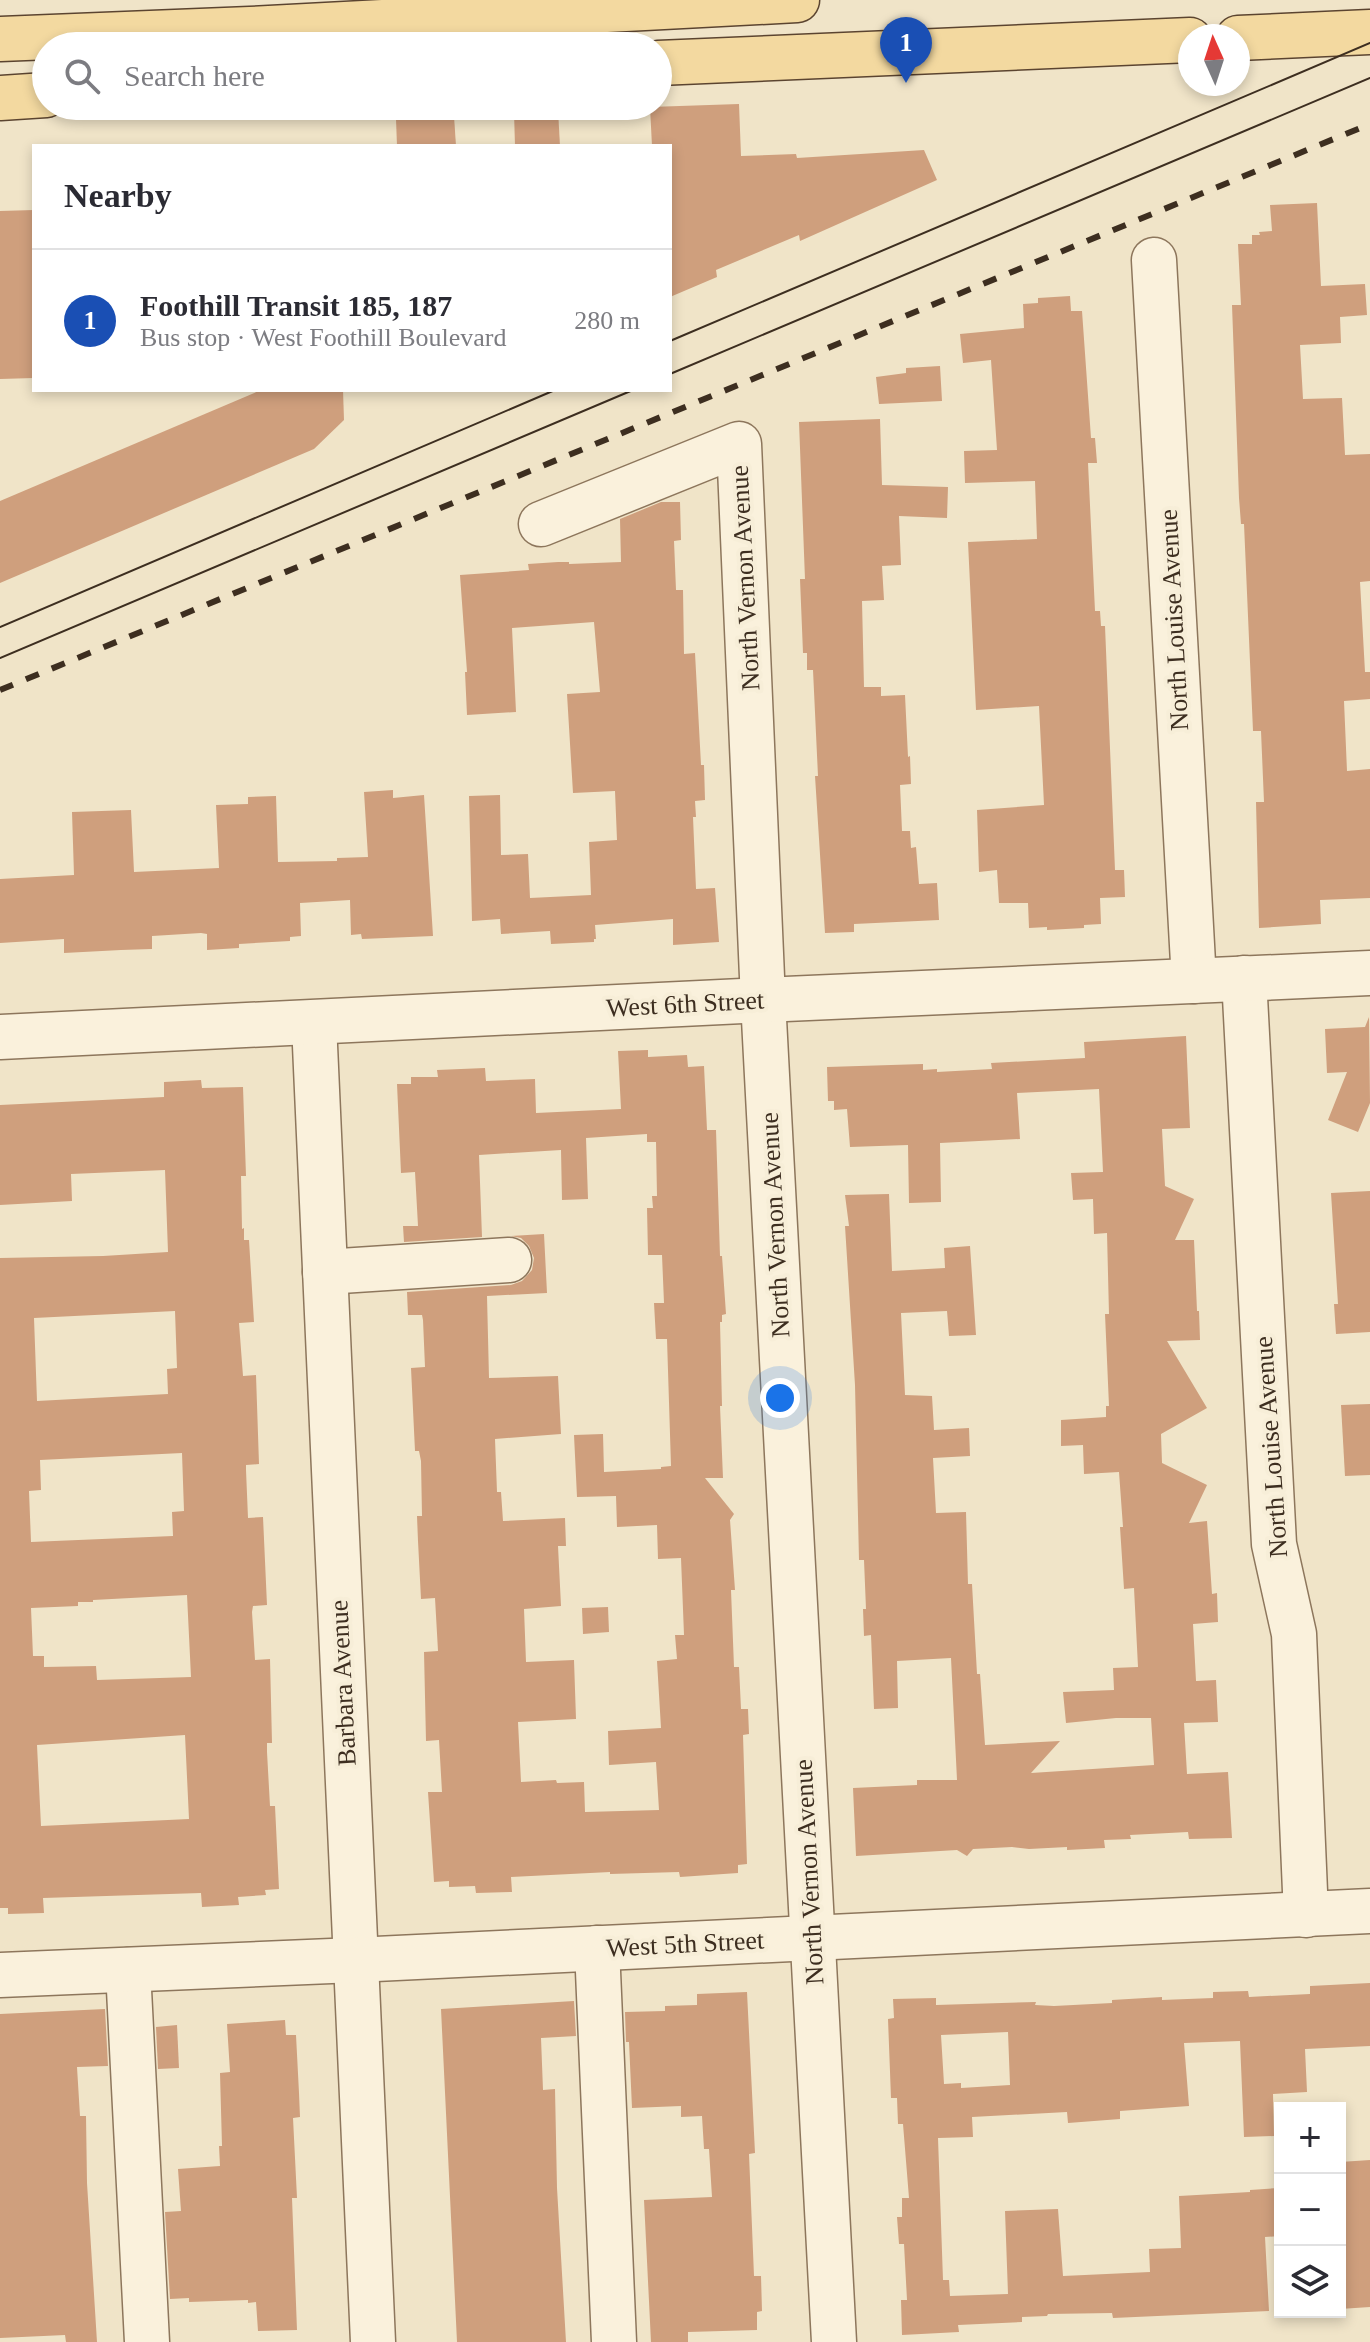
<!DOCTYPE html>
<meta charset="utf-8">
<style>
body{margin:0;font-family:"Times New Roman",serif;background:#f7f7f7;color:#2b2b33}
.controls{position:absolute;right:24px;bottom:24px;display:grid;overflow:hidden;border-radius:0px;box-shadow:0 4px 12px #0003}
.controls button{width:72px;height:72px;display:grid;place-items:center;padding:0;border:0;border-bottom:2px solid #e1e1e2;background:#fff;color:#2b2b33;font:40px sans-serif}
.compass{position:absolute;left:1178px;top:24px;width:72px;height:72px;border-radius:50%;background:#fff;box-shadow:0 4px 12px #0003;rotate:357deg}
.you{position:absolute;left:780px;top:1398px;width:28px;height:28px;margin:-20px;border:6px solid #fff;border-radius:50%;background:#1a73e8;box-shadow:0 0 0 12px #1a73e833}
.badge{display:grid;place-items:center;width:52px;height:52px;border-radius:50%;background:#0b8043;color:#fff;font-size:26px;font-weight:700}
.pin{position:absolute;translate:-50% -66px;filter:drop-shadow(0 2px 4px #0008)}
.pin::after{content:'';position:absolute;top:42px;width:28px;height:24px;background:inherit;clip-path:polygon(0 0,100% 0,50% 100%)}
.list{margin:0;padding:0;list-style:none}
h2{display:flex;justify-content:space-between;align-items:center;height:104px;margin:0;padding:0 32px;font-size:34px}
h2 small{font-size:26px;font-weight:400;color:#7c7c81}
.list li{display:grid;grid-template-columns:52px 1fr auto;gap:24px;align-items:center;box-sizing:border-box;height:144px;padding:0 32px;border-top:2px solid #e1e1e2}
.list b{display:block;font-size:30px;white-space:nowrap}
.list p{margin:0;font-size:26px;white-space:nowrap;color:#7c7c81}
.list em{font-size:26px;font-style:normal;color:#7c7c81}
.icon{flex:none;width:44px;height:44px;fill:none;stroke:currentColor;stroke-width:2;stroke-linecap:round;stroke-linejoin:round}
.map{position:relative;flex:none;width:1370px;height:2342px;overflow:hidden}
.search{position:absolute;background:#fff;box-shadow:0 4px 12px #0003;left:32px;top:32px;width:640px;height:88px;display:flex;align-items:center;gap:20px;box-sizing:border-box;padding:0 28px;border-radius:44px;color:#7c7c81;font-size:30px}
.panel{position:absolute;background:#fff;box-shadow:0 4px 12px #0003;left:32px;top:144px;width:640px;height:248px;border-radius:0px}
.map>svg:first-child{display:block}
.building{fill:#cf9f7d;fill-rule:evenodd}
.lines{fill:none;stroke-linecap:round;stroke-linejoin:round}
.minor-casing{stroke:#8d765c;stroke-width:47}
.major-casing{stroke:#5b4430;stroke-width:47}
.minor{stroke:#faf1dc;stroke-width:44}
.major{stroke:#f3d9a0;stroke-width:44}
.tram{stroke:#3d2e20;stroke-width:2}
.rail{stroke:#3d2e20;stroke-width:6;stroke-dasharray:14 14;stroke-linecap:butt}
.labels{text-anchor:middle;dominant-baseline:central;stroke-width:8;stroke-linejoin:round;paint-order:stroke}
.street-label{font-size:26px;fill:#3d2e20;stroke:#f7eed8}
</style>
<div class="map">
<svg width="1370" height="2342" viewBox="0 0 1370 2342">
<rect width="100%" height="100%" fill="#f0e4c8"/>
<g class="building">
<path d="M 739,104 L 741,156 L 796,154 L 797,158 L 924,150 L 937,180 L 800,241 L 799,235 L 716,270 L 717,277 L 670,297 L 670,146 L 652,146 L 650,107 Z"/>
<path d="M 558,110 L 560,146 L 515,146 L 514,112 Z"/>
<path d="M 454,116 L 456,146 L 397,146 L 396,119 Z"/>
<path d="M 1317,203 L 1321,286 L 1365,284 L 1367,315 L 1340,317 L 1341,343 L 1300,345 L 1303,399 L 1342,398 L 1345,455 L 1370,454 L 1370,581 L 1360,582 L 1365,672 L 1370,672 L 1370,699 L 1344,701 L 1347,771 L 1370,769 L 1370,898 L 1320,900 L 1321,924 L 1259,928 L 1256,802 L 1264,802 L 1261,731 L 1253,731 L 1244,524 L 1241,524 L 1239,498 L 1232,305 L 1241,305 L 1238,244 L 1252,244 L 1252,235 L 1260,235 L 1259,232 L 1272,231 L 1270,205 Z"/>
<path d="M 34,210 L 34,378 L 0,379 L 0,211 Z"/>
<path d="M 1070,296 L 1071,311 L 1082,311 L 1091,438 L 1095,438 L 1097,463 L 1088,463 L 1095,611 L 1100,611 L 1101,626 L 1105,626 L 1115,870 L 1124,870 L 1125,897 L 1100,898 L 1101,924 L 1084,925 L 1084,928 L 1047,930 L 1047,927 L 1029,928 L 1028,903 L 999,903 L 997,870 L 979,872 L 977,810 L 1044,805 L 1039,706 L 976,710 L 968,542 L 1037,539 L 1035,481 L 965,483 L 964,451 L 997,450 L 991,360 L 963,363 L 960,334 L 1024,328 L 1023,304 L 1038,303 L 1038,298 Z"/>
<path d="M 940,366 L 942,401 L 879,404 L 876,377 L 906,373 L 906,368 Z"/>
<path d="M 261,390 L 343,390 L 344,420 L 314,449 L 0,583 L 0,501 Z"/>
<path d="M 880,419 L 882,485 L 948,487 L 947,518 L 899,516 L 901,565 L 882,566 L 884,600 L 862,601 L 864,687 L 881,687 L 881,696 L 905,695 L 908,757 L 910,756 L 911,784 L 900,785 L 902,831 L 910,831 L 911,848 L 916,847 L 919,884 L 937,883 L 939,920 L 854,924 L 854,932 L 825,933 L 815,776 L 818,776 L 813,670 L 807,670 L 807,653 L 803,653 L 800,579 L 805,579 L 799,422 Z"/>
<path d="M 661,502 L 680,502 L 681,540 L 674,541 L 676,590 L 683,590 L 684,654 L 695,653 L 701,765 L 704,765 L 705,800 L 695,801 L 696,817 L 693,817 L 696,889 L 715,888 L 719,942 L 673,945 L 673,919 L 595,925 L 596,939 L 594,939 L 594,942 L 551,944 L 550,931 L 501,934 L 500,919 L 472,921 L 469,796 L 500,795 L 501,855 L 528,854 L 530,898 L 591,895 L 589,842 L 617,840 L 615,791 L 573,793 L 567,694 L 600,692 L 594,622 L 512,628 L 516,712 L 467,715 L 465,672 L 467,672 L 460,575 L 529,570 L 528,564 L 558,562 L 569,562 L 569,564 L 621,562 L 620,519 Z"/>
<path d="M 393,790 L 393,798 L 424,795 L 433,936 L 362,939 L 361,934 L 351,935 L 350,900 L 300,903 L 301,936 L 290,937 L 290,941 L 239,944 L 239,948 L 207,950 L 207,934 L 201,933 L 152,936 L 152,949 L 121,950 L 64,953 L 64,939 L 0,943 L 0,879 L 74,875 L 72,812 L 131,810 L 134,872 L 219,868 L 216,805 L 248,804 L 248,797 L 276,796 L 278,862 L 337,861 L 337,858 L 368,857 L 364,792 Z"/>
<path d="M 1369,1017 L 1370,1103 L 1358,1132 L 1328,1120 L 1347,1072 L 1327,1073 L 1325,1029 L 1365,1027 Z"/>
<path d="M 1186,1036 L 1190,1128 L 1162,1129 L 1165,1186 L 1194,1199 L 1175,1240 L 1194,1240 L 1197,1311 L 1199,1311 L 1200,1340 L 1167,1341 L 1207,1408 L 1161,1434 L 1162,1463 L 1207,1485 L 1189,1523 L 1207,1521 L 1212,1594 L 1217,1593 L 1218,1622 L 1193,1624 L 1196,1681 L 1216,1680 L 1218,1722 L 1184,1723 L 1187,1774 L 1228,1772 L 1232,1838 L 1189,1839 L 1188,1832 L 1130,1835 L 1131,1839 L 1104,1840 L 1105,1848 L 1067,1850 L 1067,1847 L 1029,1849 L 1012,1847 L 973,1849 L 967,1856 L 957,1850 L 856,1856 L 853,1788 L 917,1785 L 917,1780 L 957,1780 L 951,1658 L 897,1661 L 898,1708 L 874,1709 L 871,1635 L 864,1636 L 863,1609 L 866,1609 L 864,1560 L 859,1560 L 855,1385 L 845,1226 L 849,1226 L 845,1195 L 889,1194 L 892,1271 L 945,1268 L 944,1248 L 970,1246 L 976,1335 L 949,1336 L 947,1311 L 901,1313 L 905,1395 L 932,1396 L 934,1430 L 969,1428 L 970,1456 L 933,1458 L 936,1513 L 966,1512 L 968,1584 L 972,1584 L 977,1674 L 980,1674 L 985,1745 L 1060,1741 L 1031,1773 L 1154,1765 L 1151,1718 L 1116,1718 L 1066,1723 L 1063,1692 L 1114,1690 L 1113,1668 L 1138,1667 L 1134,1588 L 1124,1589 L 1120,1527 L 1123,1527 L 1119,1472 L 1084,1474 L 1083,1445 L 1061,1446 L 1061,1420 L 1106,1417 L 1106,1406 L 1109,1406 L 1105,1314 L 1109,1314 L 1107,1233 L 1094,1234 L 1093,1199 L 1073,1200 L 1071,1173 L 1103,1172 L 1099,1089 L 1017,1093 L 1020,1139 L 940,1143 L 941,1202 L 909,1203 L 908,1145 L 850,1147 L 847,1109 L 834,1110 L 834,1101 L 828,1101 L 827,1067 L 923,1064 L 923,1070 L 937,1069 L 937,1072 L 992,1069 L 991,1063 L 1085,1058 L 1084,1042 Z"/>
<path d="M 648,1050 L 648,1057 L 687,1055 L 688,1067 L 704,1066 L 707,1130 L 716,1130 L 720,1256 L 722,1256 L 726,1314 L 722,1315 L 722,1322 L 720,1322 L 722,1406 L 720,1406 L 723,1478 L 705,1478 L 734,1514 L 730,1520 L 735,1590 L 731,1590 L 734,1667 L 739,1667 L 741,1709 L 748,1709 L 749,1734 L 743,1735 L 747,1864 L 738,1865 L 738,1873 L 680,1877 L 679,1872 L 610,1874 L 610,1872 L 511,1877 L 512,1892 L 476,1893 L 475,1886 L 449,1887 L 449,1881 L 434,1882 L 428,1792 L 442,1792 L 439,1740 L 426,1741 L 424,1652 L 438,1651 L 435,1598 L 421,1599 L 418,1541 L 417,1516 L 422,1516 L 421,1461 L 419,1451 L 415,1451 L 411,1368 L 425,1367 L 423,1320 L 422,1315 L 408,1315 L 407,1292 L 511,1285 L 522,1281 L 532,1270 L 534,1258 L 529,1246 L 521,1238 L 511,1236 L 544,1234 L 547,1293 L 487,1296 L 489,1378 L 558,1376 L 561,1434 L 495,1439 L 497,1492 L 501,1492 L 503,1521 L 565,1518 L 566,1546 L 558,1546 L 561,1606 L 524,1609 L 526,1662 L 574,1660 L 576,1719 L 518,1722 L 521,1782 L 556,1780 L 557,1783 L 584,1782 L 585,1812 L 659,1810 L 656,1762 L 609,1765 L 608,1731 L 661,1728 L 657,1661 L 677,1659 L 675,1635 L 684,1635 L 681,1558 L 658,1559 L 657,1525 L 617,1527 L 616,1496 L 577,1497 L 574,1435 L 603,1434 L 604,1472 L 661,1469 L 661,1467 L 671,1466 L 667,1339 L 656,1339 L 654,1303 L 664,1303 L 662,1255 L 648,1255 L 647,1208 L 653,1208 L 652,1196 L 657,1196 L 656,1142 L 647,1142 L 647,1134 L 586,1138 L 588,1199 L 562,1200 L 561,1150 L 479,1155 L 482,1237 L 404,1242 L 403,1226 L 418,1226 L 415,1172 L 401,1173 L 397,1084 L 411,1084 L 411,1077 L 438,1077 L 437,1070 L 485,1068 L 486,1081 L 535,1079 L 536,1113 L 621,1109 L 618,1051 Z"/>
<path d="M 201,1080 L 202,1088 L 243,1087 L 246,1176 L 241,1176 L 242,1229 L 244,1228 L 244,1240 L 249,1240 L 254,1322 L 239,1323 L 243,1376 L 256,1375 L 259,1464 L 246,1465 L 246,1470 L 248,1518 L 263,1517 L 267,1605 L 253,1606 L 252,1612 L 255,1660 L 270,1659 L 272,1743 L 267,1743 L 267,1752 L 270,1806 L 275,1806 L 279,1889 L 265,1890 L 266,1895 L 238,1897 L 239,1905 L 202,1907 L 201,1893 L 43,1898 L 44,1913 L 8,1914 L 8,1908 L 0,1908 L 0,1258 L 103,1256 L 168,1252 L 165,1170 L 71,1174 L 72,1201 L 0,1205 L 0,1105 L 164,1097 L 164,1082 ZM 175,1311 L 177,1368 L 167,1369 L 168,1394 L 37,1401 L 34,1318 ZM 182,1453 L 184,1511 L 172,1512 L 173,1536 L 31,1542 L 29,1491 L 41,1490 L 40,1460 ZM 187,1595 L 191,1677 L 97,1680 L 96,1666 L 44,1667 L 44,1656 L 33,1656 L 31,1608 L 78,1606 L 78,1602 L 93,1602 L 93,1600 ZM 185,1735 L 189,1819 L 41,1826 L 37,1745 Z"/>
<path d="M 1370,1191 L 1370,1332 L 1336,1334 L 1334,1304 L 1338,1304 L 1331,1193 Z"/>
<path d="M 1370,1404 L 1370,1475 L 1345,1476 L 1341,1405 Z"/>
<path d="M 608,1607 L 609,1632 L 583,1634 L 582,1608 Z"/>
<path d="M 1370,1983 L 1370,2046 L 1305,2049 L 1307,2092 L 1273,2094 L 1274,2136 L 1244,2137 L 1240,2041 L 1184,2043 L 1189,2106 L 1120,2111 L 1120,2119 L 1068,2123 L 1067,2112 L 972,2117 L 973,2137 L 938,2138 L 943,2280 L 949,2280 L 950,2296 L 1008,2294 L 1005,2211 L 1058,2209 L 1063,2276 L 1150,2272 L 1149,2249 L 1181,2248 L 1179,2196 L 1250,2192 L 1250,2190 L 1278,2188 L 1280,2236 L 1265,2237 L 1269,2311 L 1113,2318 L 1112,2313 L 1048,2314 L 1047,2316 L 1022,2317 L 1022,2322 L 958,2325 L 959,2332 L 902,2335 L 901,2300 L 907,2300 L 904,2244 L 899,2244 L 897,2217 L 902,2217 L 902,2198 L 909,2198 L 903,2124 L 898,2124 L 897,2098 L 891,2098 L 888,2019 L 894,2018 L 893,1999 L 936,1998 L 936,2005 L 1036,2002 L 1035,2005 L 1054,2006 L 1112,2003 L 1112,2000 L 1162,1997 L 1162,2000 L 1213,1998 L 1213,1992 L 1248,1991 L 1249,1997 L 1310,1994 L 1310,1986 ZM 1008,2032 L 1010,2085 L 961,2088 L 961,2083 L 944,2084 L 941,2035 Z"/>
<path d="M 747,1992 L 755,2153 L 749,2154 L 754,2276 L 761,2276 L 762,2311 L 757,2312 L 757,2330 L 688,2332 L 688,2342 L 651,2342 L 644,2200 L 712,2197 L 709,2149 L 704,2149 L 702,2116 L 681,2117 L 681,2106 L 632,2108 L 629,2042 L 626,2042 L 625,2012 L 665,2011 L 665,2006 L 697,2005 L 697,1994 Z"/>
<path d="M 574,2001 L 576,2036 L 541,2038 L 543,2090 L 555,2089 L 557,2188 L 566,2342 L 457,2342 L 441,2009 Z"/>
<path d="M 105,2009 L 108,2066 L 77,2067 L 80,2116 L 86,2116 L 87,2183 L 97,2342 L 66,2342 L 65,2335 L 0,2338 L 0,2014 Z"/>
<path d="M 285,2020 L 286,2035 L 296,2035 L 299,2093 L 300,2117 L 293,2118 L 297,2198 L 292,2198 L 297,2330 L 258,2331 L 256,2302 L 248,2303 L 248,2300 L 189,2302 L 189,2298 L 170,2299 L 165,2212 L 181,2211 L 178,2169 L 220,2166 L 219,2146 L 222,2146 L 220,2073 L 230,2072 L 227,2024 Z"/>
<path d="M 177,2025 L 179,2068 L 158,2069 L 156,2027 Z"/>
<path d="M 1370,2160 L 1370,2307 L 1340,2309 L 1340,2162 Z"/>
</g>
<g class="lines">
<defs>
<g id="minor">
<path d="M 532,0 L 534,46"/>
<path d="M 1154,260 L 1194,981"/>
<path d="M 541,524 L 739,444 L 763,1000 L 834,2342"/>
<path d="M 1244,978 L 1274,1544 L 1294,1634 L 1306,1915"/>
<path d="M 314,1023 L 373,2342"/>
<path d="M 0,1037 L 763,1000 L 1370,973"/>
<path d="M 325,1272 L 509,1260"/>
<path d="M 597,1948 L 614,2342"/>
<path d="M 128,1970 L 147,2342"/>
<path d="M 0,1975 L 355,1960 L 1370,1911"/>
</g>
<g id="major">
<path d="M 1238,38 L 1370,32"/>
<path d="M 0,39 L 250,29 L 797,0"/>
<path d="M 658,63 L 1190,40"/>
<path d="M 0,98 L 46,95"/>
</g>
</defs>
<use href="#minor" class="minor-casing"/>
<use href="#major" class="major-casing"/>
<use href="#minor" class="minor"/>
<use href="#major" class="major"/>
<g class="tram">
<path d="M 670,341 L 1370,43"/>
<path d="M 670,374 L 1370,78"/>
<path d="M 0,627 L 555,390"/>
<path d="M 0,658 L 633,390"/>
</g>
<path class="rail" d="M 0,690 L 1370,124"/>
</g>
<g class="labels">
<g class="street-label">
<text transform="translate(745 578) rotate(-93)">North Vernon Avenue</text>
<text transform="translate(1174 620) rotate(-93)">North Louise Avenue</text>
<text transform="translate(685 1004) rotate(-3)">West 6th Street</text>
<text transform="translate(775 1225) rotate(-93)">North Vernon Avenue</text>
<text transform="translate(1271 1447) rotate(-94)">North Louise Avenue</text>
<text transform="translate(343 1683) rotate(-93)">Barbara Avenue</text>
<text transform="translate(809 1872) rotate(-93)">North Vernon Avenue</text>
<text transform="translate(685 1944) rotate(-3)">West 5th Street</text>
</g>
</g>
</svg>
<div class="controls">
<button>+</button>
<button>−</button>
<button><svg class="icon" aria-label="layers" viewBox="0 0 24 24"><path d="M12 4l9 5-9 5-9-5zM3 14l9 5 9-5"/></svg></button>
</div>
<svg class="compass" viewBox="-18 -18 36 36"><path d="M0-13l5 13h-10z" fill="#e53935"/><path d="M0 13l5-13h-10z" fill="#7c7c81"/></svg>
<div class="you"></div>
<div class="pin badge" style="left:906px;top:83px;background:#1a4fb4">1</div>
<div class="search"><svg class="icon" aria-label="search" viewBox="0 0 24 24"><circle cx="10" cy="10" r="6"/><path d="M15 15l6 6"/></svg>Search here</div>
<section class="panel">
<h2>Nearby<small></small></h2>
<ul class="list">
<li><span class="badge" style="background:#1a4fb4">1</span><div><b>Foothill Transit 185, 187</b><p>Bus stop · West Foothill Boulevard</p></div><em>280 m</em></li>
</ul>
</section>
</div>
